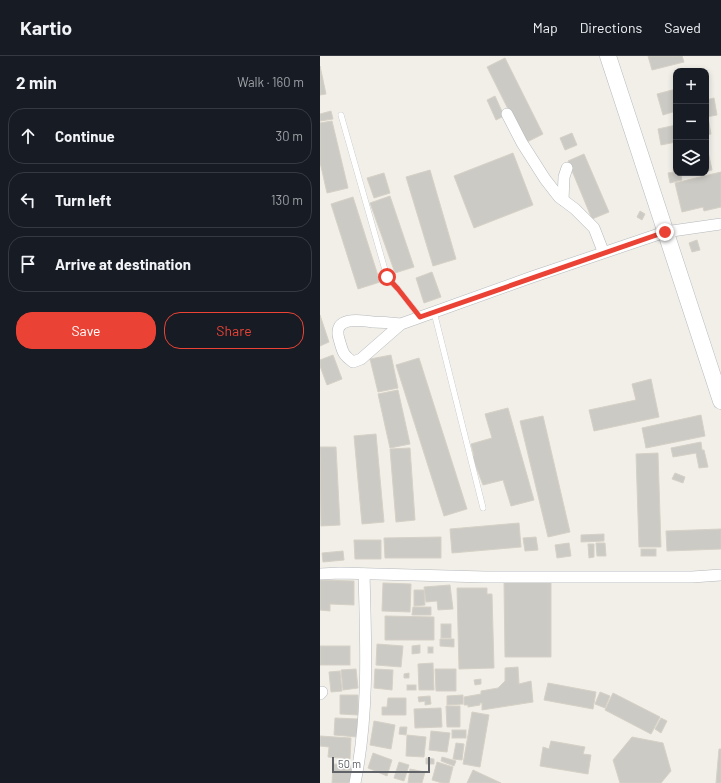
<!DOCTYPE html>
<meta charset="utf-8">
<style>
body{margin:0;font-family:Barlow,sans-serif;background:#242831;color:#f1f3f6}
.controls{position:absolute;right:12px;top:12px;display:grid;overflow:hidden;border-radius:8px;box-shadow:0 2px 6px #0003}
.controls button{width:36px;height:36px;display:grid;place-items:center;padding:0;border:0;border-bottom:1px solid #363941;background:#171b24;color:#f1f3f6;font:20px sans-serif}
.scale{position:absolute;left:12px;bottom:10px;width:98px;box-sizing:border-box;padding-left:4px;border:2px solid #5f6368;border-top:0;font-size:11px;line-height:14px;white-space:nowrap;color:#5f6368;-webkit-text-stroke:3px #fff;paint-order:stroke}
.stop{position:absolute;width:12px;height:12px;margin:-9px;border:3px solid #ea4335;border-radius:50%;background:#fff}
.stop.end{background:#ea4335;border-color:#fff;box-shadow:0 1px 4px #0008}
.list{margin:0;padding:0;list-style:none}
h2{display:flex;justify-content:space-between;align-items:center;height:52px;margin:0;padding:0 16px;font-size:17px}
h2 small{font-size:13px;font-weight:400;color:#9ea1a6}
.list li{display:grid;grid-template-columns:26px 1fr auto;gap:12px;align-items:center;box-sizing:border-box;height:56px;margin:0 8px 8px;padding:0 8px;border:1px solid #363941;border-radius:16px}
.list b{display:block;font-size:15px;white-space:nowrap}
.list em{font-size:13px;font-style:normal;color:#9ea1a6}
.actions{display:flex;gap:8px;padding:12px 16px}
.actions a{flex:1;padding:9px 0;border:1px solid #ea4335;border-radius:16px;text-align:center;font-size:14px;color:#ea4335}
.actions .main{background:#ea4335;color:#fff}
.icon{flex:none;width:22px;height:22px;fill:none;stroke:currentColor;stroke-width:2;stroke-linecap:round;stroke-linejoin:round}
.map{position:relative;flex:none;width:401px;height:727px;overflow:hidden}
header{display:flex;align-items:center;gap:24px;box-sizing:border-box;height:56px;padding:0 20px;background:#171b24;border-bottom:1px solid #363941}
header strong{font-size:19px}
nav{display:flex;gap:22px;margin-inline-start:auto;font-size:14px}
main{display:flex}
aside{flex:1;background:#171b24}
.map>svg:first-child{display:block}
.building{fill:#cccac5;stroke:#d6d1c6}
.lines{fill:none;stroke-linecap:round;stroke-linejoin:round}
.lane-casing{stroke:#b5b8bc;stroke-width:6}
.street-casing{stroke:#b5b8bc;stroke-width:12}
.secondary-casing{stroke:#b6babf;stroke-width:17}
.lane{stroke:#fff;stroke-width:5.5}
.street{stroke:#fff;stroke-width:11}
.secondary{stroke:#fff;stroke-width:16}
.route{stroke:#ea4335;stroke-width:5}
</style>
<header>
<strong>Kartio</strong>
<nav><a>Map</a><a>Directions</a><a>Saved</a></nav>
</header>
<main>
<aside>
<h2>2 min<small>Walk · 160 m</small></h2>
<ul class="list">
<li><svg class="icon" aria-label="ahead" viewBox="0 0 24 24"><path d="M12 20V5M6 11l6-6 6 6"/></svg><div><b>Continue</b></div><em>30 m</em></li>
<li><svg class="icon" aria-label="left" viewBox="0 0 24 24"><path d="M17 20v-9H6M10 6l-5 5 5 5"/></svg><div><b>Turn left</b></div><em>130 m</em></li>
<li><svg class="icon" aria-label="arrive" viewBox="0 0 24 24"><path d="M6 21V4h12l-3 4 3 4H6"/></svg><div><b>Arrive at destination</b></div></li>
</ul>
<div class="actions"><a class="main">Save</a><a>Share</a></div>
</aside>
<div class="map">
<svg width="401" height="727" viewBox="0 0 401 727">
<rect width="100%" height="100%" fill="#f1efe8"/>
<g class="building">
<path d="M 328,0 L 362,0 L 364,6 L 332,14 Z"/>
<path d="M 185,2 L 223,78 L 205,87 L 167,11 Z"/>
<path d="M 0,10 L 6,38 L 0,39 Z"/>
<path d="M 356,33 L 356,55 L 343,59 L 337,38 Z"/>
<path d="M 175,40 L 184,60 L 176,64 L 167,44 Z"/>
<path d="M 394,42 L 397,59 L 386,61 L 386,44 Z"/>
<path d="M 11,55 L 13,63 L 0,65 L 0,58 Z"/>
<path d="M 388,62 L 391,78 L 386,79 L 386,63 Z"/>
<path d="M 12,65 L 28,132 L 7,137 L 0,106 L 0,67 Z"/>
<path d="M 356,69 L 356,86 L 341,89 L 338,73 Z"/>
<path d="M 252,77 L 257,89 L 245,94 L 240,82 Z"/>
<path d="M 386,86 L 392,114 L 386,115 Z"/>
<path d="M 193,97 L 213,149 L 154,172 L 134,120 Z"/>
<path d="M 264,98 L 289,156 L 272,163 L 248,105 Z"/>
<path d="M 353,113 L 356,113 L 356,117 L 377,117 L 361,120 L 362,124 L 350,127 L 348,117 L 354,116 Z"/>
<path d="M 110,114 L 136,203 L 113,210 L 86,121 Z"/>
<path d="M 401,116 L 401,151 L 384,155 L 383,151 L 362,156 L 355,127 Z"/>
<path d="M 64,117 L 70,137 L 54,142 L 47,122 Z"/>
<path d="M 70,140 L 94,211 L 75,217 L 50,147 Z"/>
<path d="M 33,141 L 60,226 L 38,233 L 11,148 Z"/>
<path d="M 320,155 L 325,158 L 322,164 L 317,161 Z"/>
<path d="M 377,184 L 380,194 L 372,196 L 369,187 Z"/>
<path d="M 112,216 L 121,241 L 104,247 L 96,222 Z"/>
<path d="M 0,259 L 9,286 L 0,290 Z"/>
<path d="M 13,299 L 22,323 L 7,329 L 0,310 L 0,304 Z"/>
<path d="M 71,299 L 78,332 L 58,336 L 50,303 Z"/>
<path d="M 99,302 L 147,453 L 124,460 L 76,309 Z"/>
<path d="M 331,323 L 339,361 L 274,375 L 269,354 L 316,344 L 312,328 Z"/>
<path d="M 78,334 L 90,388 L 70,392 L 58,338 Z"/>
<path d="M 188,352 L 214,444 L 191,450 L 183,424 L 163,429 L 152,400 L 154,400 L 151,388 L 172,382 L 165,358 Z"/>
<path d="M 381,359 L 385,380 L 326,392 L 322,372 Z"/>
<path d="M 223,360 L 250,476 L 228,481 L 200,365 Z"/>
<path d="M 56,378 L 64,466 L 42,468 L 34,380 Z"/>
<path d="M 381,386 L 382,394 L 384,394 L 388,411 L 379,412 L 376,397 L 353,401 L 351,392 Z"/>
<path d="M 0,391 L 16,391 L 20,469 L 1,470 Z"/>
<path d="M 90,392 L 95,464 L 76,466 L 70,393 Z"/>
<path d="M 338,397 L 341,491 L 319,491 L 316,398 Z"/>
<path d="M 355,417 L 365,421 L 363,427 L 352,423 Z"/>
<path d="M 199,467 L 201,491 L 132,497 L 130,473 Z"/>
<path d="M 401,473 L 401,493 L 347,495 L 346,475 Z"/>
<path d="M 284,478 L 284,485 L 261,486 L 261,479 Z"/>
<path d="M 121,481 L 121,502 L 65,502 L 64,482 Z"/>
<path d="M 216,481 L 218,494 L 205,495 L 203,482 Z"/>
<path d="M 34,484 L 61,484 L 61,503 L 35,503 Z"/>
<path d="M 249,487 L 251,500 L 237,502 L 235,489 Z"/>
<path d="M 276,487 L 285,487 L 286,500 L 277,500 Z"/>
<path d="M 268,488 L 274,488 L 274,501 L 269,502 Z"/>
<rect x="321" y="493" width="15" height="7"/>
<path d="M 23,495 L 24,504 L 3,506 L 2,497 Z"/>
<path d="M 0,524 L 34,525 L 34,549 L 10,548 L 10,555 L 0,554 Z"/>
<path d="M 184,526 L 231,526 L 231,601 L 185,601 Z"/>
<path d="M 63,527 L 91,528 L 90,556 L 62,555 Z"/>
<path d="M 130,529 L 133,553 L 118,554 L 117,545 L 106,546 L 104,531 Z"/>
<path d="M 137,532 L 167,532 L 167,538 L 172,538 L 174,612 L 139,613 Z"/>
<path d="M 94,534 L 104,534 L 105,549 L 94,550 Z"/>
<path d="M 93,551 L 111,551 L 111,559 L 92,559 Z"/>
<path d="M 65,560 L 114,561 L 114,584 L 65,584 Z"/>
<rect x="121" y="568" width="10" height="14"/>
<path d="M 120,583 L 134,583 L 134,591 L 120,590 Z"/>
<path d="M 57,588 L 83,590 L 81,611 L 56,609 Z"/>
<path d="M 100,589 L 100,597 L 92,598 L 92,590 Z"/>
<rect x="0" y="590" width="30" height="19"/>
<rect x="108" y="591" width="5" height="6"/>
<path d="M 113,607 L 114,634 L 99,634 L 98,608 Z"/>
<path d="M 198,611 L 199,628 L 211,625 L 213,646 L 162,654 L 162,647 L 160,647 L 160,649 L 148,651 L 148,649 L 144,649 L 144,641 L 161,638 L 161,635 L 178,632 L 185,625 L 185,612 Z"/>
<path d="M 36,613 L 38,632 L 23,634 L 21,614 Z"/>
<path d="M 55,613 L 73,614 L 72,634 L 54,632 Z"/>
<path d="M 115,613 L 136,613 L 136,635 L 116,635 Z"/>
<path d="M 20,615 L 22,635 L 11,636 L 9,616 Z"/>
<path d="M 89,617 L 89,622 L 84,622 L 84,618 Z"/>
<path d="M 161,623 L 161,628 L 155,629 L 154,624 Z"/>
<path d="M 228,627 L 276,636 L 273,653 L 224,644 Z"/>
<rect x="87" y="629" width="9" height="5"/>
<path d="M 280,636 L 290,640 L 285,652 L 275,648 Z"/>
<path d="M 293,637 L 340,661 L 331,678 L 285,654 Z"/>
<path d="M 20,639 L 38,639 L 38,659 L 20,658 Z"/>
<path d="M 143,639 L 143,648 L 127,649 L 127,640 Z"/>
<path d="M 110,640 L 111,648 L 105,649 L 105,645 L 99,646 L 98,641 Z"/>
<path d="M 68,642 L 86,642 L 86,659 L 62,659 L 62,651 L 67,651 Z"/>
<path d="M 126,650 L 140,650 L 140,671 L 127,671 Z"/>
<path d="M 121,652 L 122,671 L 95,672 L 94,653 Z"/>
<path d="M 152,656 L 169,659 L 160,711 L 143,708 Z"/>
<path d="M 15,662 L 38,663 L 37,681 L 14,679 Z"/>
<path d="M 341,662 L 347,665 L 341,677 L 335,673 Z"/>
<path d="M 54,665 L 75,669 L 71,693 L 50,689 Z"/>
<path d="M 80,671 L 87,671 L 86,679 L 79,678 Z"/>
<rect x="132" y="674" width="14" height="8"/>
<path d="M 111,675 L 130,677 L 127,696 L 109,694 Z"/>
<path d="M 87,679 L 106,681 L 104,701 L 86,700 Z"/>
<path d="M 0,680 L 31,682 L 30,703 L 8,701 L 9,691 L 0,690 Z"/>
<path d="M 312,681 L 343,687 L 351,715 L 341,727 L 300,727 L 293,704 Z"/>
<path d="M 231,685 L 265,691 L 263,698 L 271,699 L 268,718 L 220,710 L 223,691 L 229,693 Z"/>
<path d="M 136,687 L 144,688 L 142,704 L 133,703 Z"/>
<path d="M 399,693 L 401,693 L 401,727 L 396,727 Z"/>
<path d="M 53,697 L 72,704 L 67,720 L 48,712 Z"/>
<path d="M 122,701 L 136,705 L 134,710 L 121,705 Z"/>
<path d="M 106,702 L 114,703 L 114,708 L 106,708 Z"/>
<path d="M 79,706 L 89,709 L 84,725 L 74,722 Z"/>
<path d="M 117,706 L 133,711 L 129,727 L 122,727 L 112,724 Z"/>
<path d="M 13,708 L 32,709 L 31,727 L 12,727 Z"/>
<path d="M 90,713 L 105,716 L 102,727 L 88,727 Z"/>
<path d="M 153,714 L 181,727 L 147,727 Z"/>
</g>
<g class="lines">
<defs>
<g id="lane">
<path d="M 21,59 L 67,221 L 78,233 L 100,261"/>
<path d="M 114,256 L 163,452"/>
</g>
<g id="street">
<path d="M 187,58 L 202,87 L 225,123 L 239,141 L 255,153 L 274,172 L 283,195"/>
<path d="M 243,144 L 244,121 L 247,112"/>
<path d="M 81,268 C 72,267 63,266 53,266 C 40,264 12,260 19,283 C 23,296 22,298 33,306 L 41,303 L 81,268 L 212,221 L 345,176 L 401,168"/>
<path d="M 0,518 L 20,517 L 165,521 L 372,521 L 401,519"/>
<path d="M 0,638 L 2,636"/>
<path d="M 35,727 C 49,658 46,588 44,518"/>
</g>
<path id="secondary" d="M 288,0 L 401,345"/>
</defs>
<use href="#lane" class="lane-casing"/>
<use href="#street" class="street-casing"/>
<use href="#secondary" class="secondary-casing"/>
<use href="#lane" class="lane"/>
<use href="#street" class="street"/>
<use href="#secondary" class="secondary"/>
</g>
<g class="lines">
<path class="route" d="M 67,221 L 78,233 L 100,261 L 345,176"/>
</g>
</svg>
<div class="controls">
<button>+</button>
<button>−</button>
<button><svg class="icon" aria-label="layers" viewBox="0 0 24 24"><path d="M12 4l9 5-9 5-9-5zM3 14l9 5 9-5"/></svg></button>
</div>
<div class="scale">50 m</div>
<div class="stop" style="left:67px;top:221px"></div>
<div class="stop end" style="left:345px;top:176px"></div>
</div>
</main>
